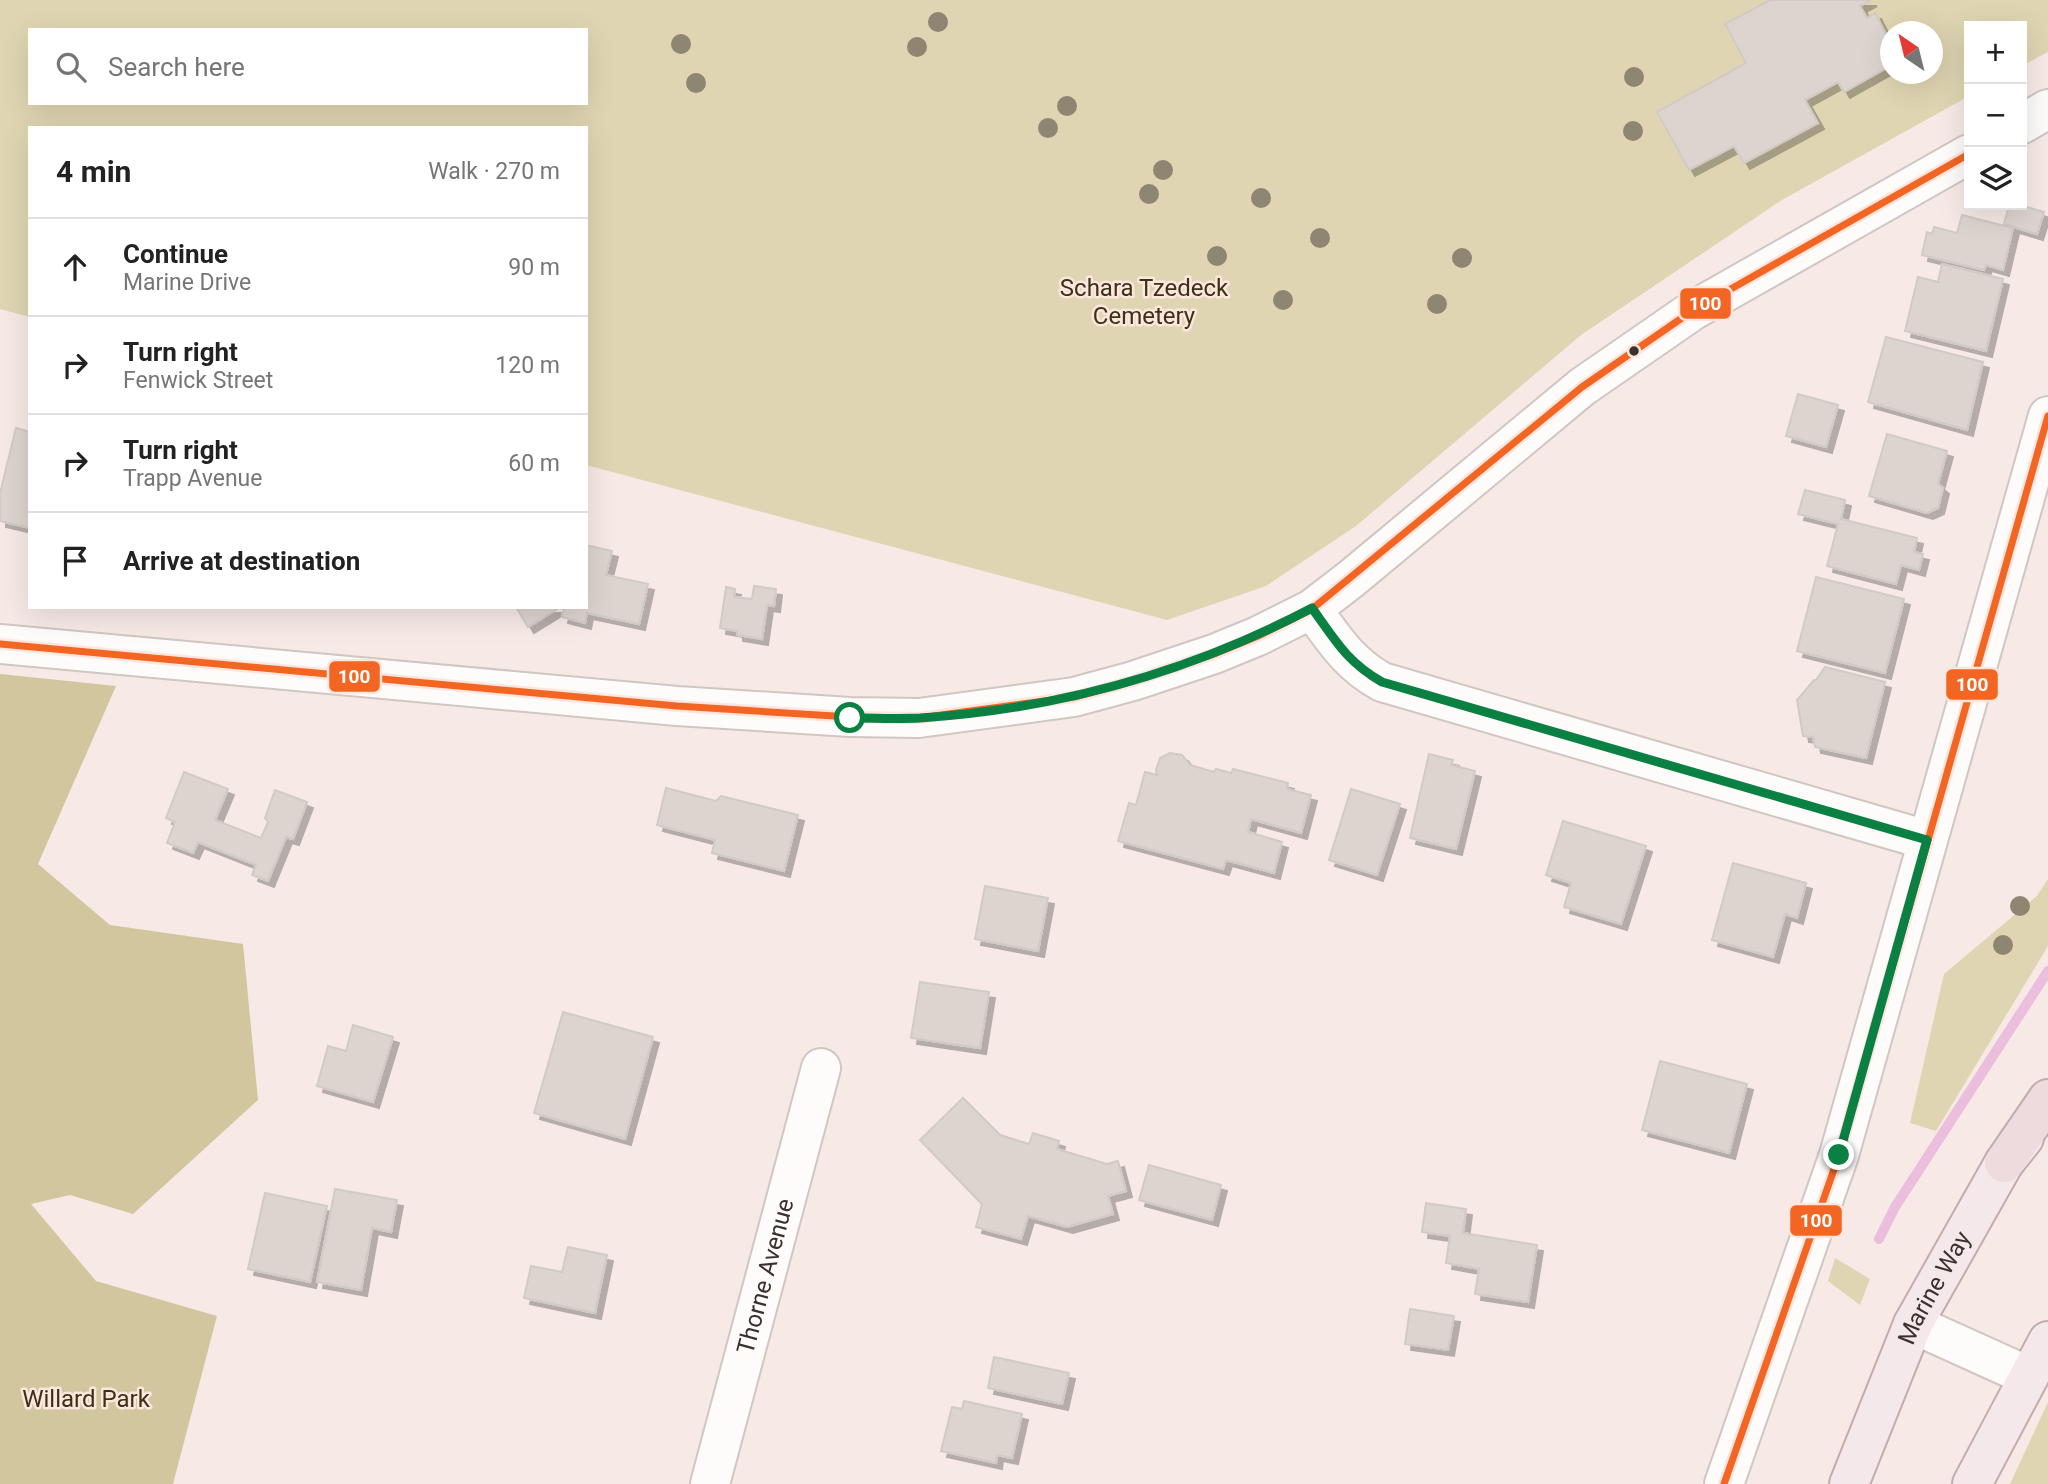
<!DOCTYPE html>
<meta charset="utf-8">
<style>
body{margin:0;font-family:Roboto,sans-serif;background:#f6f6f6;color:#222}
.controls{position:absolute;right:21px;top:21px;display:grid;overflow:hidden;border-radius:0px;box-shadow:0 7px 28px #0002}
.controls button{width:63px;height:63px;display:grid;place-items:center;padding:0;border:0;border-bottom:2px solid #e0e0e0;background:#fff;color:#222;font:35px sans-serif}
.compass{position:absolute;left:1880px;top:21px;width:63px;height:63px;border-radius:50%;background:#fff;box-shadow:0 7px 28px #0002;rotate:325deg}
.stop{position:absolute;width:21px;height:21px;margin:-16px;border:5px solid #0b8043;border-radius:50%;background:#fff}
.stop.end{background:#0b8043;border-color:#fff;box-shadow:0 2px 7px #0008}
.list{margin:0;padding:0;list-style:none}
h2{display:flex;justify-content:space-between;align-items:center;height:91px;margin:0;padding:0 28px;font-size:30px}
h2 small{font-size:23px;font-weight:400;color:#767676}
.list li{display:grid;grid-template-columns:46px 1fr auto;gap:21px;align-items:center;box-sizing:border-box;height:98px;padding:0 28px;border-top:2px solid #e0e0e0}
.list b{display:block;font-size:26px;white-space:nowrap}
.list p{margin:0;font-size:23px;white-space:nowrap;color:#767676}
.list em{font-size:23px;font-style:normal;color:#767676}
.icon{flex:none;width:38px;height:38px;fill:none;stroke:currentColor;stroke-width:2;stroke-linecap:round;stroke-linejoin:round}
.map{position:relative;flex:none;width:2048px;height:1484px;overflow:hidden}
.search{position:absolute;background:#fff;box-shadow:0 7px 28px #0002;left:28px;top:28px;width:560px;height:77px;display:flex;align-items:center;gap:18px;box-sizing:border-box;padding:0 24px;border-radius:0px;color:#767676;font-size:26px}
.panel{position:absolute;background:#fff;box-shadow:0 7px 28px #0002;left:28px;top:126px;width:560px;height:483px;border-radius:0px}
.map>svg:first-child{display:block}
.green{fill:#e0d5b2;fill-rule:evenodd}
.forest{fill:#d2c69e}
.lines{fill:none;stroke-linecap:round;stroke-linejoin:round}
.stream{stroke:#eabedc;stroke-width:10}
.building{fill:#ddd4cf;stroke:#d2cac5;stroke-width:2;filter:url(#shadow)}
.minor-casing{stroke:#d0c6c2;stroke-width:42}
.major-casing{stroke:#c4abae;stroke-width:42}
.highway-casing{stroke:#c4abae;stroke-width:42}
.minor{stroke:#fefcfb;stroke-width:38}
.major{stroke:#f4e8ea;stroke-width:38}
.highway{stroke:#eedbde;stroke-width:38}
.bus-1-casing{stroke:#fee6df;stroke-width:12}
.bus-1{stroke:#f26522;stroke-width:7}
.tree{fill:#8e8572}
.route{stroke:#0b8043;stroke-width:9}
.bus-dot{fill:#3a312e;stroke:#fee6df;stroke-width:2.5}
.labels{text-anchor:middle;dominant-baseline:central;stroke-width:5;stroke-linejoin:round;paint-order:stroke}
.park-label{font-size:24px;fill:#383314;stroke:#fee6df}
.street-label{font-size:24px;fill:#3a312e;stroke:#fee6df}
.line-badge{stroke:#fee6df;stroke-width:2.5}
.badge-label{font-size:19px;text-anchor:middle;font-weight:bold;fill:#fff}
</style>
<div class="map">
<svg width="2048" height="1484" viewBox="0 0 2048 1484">
<defs>
<filter id="shadow"><feDropShadow dx="6" dy="6" stdDeviation="0" flood-color="#0004"/></filter>
</defs>
<rect width="100%" height="100%" fill="#f7eae6"/>
<g class="green">
<path d="M 0,0 L 2048,0 L 2048,52 L 2022,66 L 2022,26 L 1969,26 L 1969,96 L 1782,200 L 1581,335 L 1356,526 L 1266,586 L 1167,620 L 586,465 L 586,128 L 30,128 L 30,317 L 0,309 ZM 30,30 L 586,30 L 586,103 L 30,103 ZM 1890,32 L 1932,32 L 1932,74 L 1890,74 Z"/>
<path d="M 2048,879 L 2048,946 L 1936,1131 L 1910,1123 L 1944,974 L 2037,896 Z"/>
<path d="M 1835,1258 L 1870,1279 L 1860,1305 L 1828,1281 Z"/>
<path d="M 2048,1402 L 2048,1484 L 2010,1484 Z"/>
</g>
<path class="forest" d="M 0,674 L 116,686 L 38,864 L 110,925 L 243,944 L 258,1100 L 133,1214 L 70,1195 L 31,1204 L 96,1281 L 217,1316 L 173,1484 L 0,1484 Z"/>
<g class="lines">
<path class="stream" d="M 1879,1239 L 1895,1207 L 2048,971"/>
</g>
<g class="building">
<path d="M 1770,0 L 1871,0 L 1860,6 L 1867,18 L 1875,13 L 1890,42 L 1882,48 L 1890,66 L 1844,92 L 1838,82 L 1805,100 L 1818,123 L 1744,163 L 1734,146 L 1689,170 L 1657,112 L 1746,63 L 1725,24 Z"/>
<path d="M 2009,205 L 2020,205 L 2044,212 L 2037,234 L 2004,224 Z"/>
<path d="M 1962,215 L 2013,228 L 2003,270 L 1986,265 L 1984,270 L 1922,255 L 1927,232 L 1932,234 L 1934,227 L 1957,233 Z"/>
<path d="M 1942,264 L 2003,279 L 1986,351 L 1905,331 L 1918,277 L 1938,282 Z"/>
<path d="M 1886,337 L 1983,362 L 1967,430 L 1868,402 Z"/>
<path d="M 1798,394 L 1838,405 L 1826,447 L 1786,436 Z"/>
<path d="M 16,428 L 30,432 L 30,528 L 0,521 L 0,493 Z"/>
<path d="M 1887,434 L 1947,451 L 1938,484 L 1943,488 L 1938,508 L 1927,513 L 1869,496 Z"/>
<path d="M 1805,490 L 1845,500 L 1841,519 L 1917,538 L 1914,552 L 1923,554 L 1919,570 L 1901,565 L 1896,584 L 1827,566 L 1838,524 L 1798,514 Z"/>
<path d="M 586,545 L 612,551 L 606,575 L 648,584 L 639,624 L 587,613 L 585,623 L 562,617 L 564,609 L 559,608 L 528,627 L 516,607 L 586,607 Z"/>
<path d="M 1816,577 L 1904,599 L 1885,673 L 1797,651 Z"/>
<path d="M 754,586 L 776,589 L 774,606 L 767,605 L 762,639 L 737,635 L 737,631 L 720,628 L 726,587 L 735,589 L 734,597 L 752,599 Z"/>
<path d="M 1825,667 L 1885,682 L 1866,758 L 1815,747 L 1813,737 L 1803,736 L 1797,700 L 1814,680 L 1816,680 Z"/>
<path d="M 1170,753 L 1182,755 L 1190,765 L 1214,772 L 1216,769 L 1231,773 L 1233,769 L 1288,783 L 1287,789 L 1311,795 L 1301,833 L 1251,819 L 1248,832 L 1282,842 L 1274,873 L 1226,860 L 1223,869 L 1118,841 L 1129,803 L 1136,805 L 1145,772 L 1157,775 L 1156,770 L 1160,758 Z"/>
<path d="M 1429,754 L 1453,760 L 1451,765 L 1475,771 L 1456,849 L 1410,838 Z"/>
<path d="M 184,772 L 228,789 L 215,820 L 261,838 L 268,822 L 265,818 L 275,790 L 307,802 L 293,839 L 286,837 L 268,881 L 252,875 L 256,865 L 198,842 L 193,853 L 167,843 L 175,822 L 166,818 Z"/>
<path d="M 666,788 L 716,801 L 721,796 L 798,815 L 784,871 L 712,853 L 715,840 L 657,825 Z"/>
<path d="M 1351,789 L 1400,804 L 1377,875 L 1329,860 Z"/>
<path d="M 1563,821 L 1646,846 L 1621,924 L 1564,907 L 1571,883 L 1546,875 Z"/>
<path d="M 1733,863 L 1806,883 L 1797,918 L 1785,914 L 1773,957 L 1712,940 Z"/>
<path d="M 985,886 L 1048,898 L 1038,951 L 975,939 Z"/>
<path d="M 920,982 L 989,992 L 980,1048 L 911,1038 Z"/>
<path d="M 563,1012 L 653,1037 L 625,1139 L 534,1113 Z"/>
<path d="M 353,1025 L 393,1037 L 373,1102 L 317,1086 L 328,1046 L 346,1051 Z"/>
<path d="M 1660,1061 L 1747,1084 L 1729,1153 L 1642,1130 Z"/>
<path d="M 963,1098 L 1000,1135 L 1029,1144 L 1033,1133 L 1059,1141 L 1057,1149 L 1107,1164 L 1118,1161 L 1126,1191 L 1108,1196 L 1113,1214 L 1067,1227 L 1028,1216 L 1021,1239 L 976,1227 L 982,1204 L 920,1140 Z"/>
<path d="M 1149,1165 L 1221,1185 L 1212,1220 L 1139,1200 Z"/>
<path d="M 335,1189 L 397,1200 L 391,1232 L 372,1228 L 361,1290 L 317,1282 Z"/>
<path d="M 265,1193 L 327,1206 L 310,1282 L 248,1269 Z"/>
<path d="M 1426,1203 L 1466,1209 L 1463,1233 L 1537,1245 L 1528,1302 L 1475,1294 L 1479,1269 L 1446,1263 L 1450,1236 L 1422,1232 Z"/>
<path d="M 568,1247 L 607,1255 L 595,1313 L 524,1298 L 531,1266 L 562,1272 Z"/>
<path d="M 1410,1309 L 1454,1316 L 1448,1350 L 1405,1344 Z"/>
<path d="M 994,1357 L 1069,1373 L 1062,1404 L 988,1388 Z"/>
<path d="M 964,1401 L 1022,1414 L 1012,1458 L 997,1455 L 996,1463 L 941,1451 L 952,1407 L 962,1409 Z"/>
</g>
<g class="lines">
<defs>
<g id="minor">
<path d="M 2022,124 L 2048,109"/>
<path d="M 1312,609 C 1334,639 1348,663 1382,682 L 1927,840"/>
<path d="M 0,644 L 677,706 L 850,717 L 919,718 L 1074,697 L 1133,681 L 1214,654 L 1258,636 L 1312,609 L 1351,579 L 1582,387 L 1692,311 L 1969,154"/>
<path d="M 1913,1324 L 2028,1376"/>
<path id="s1" d="M 710,1484 L 821,1068"/>
<path d="M 1724,1484 L 1839,1155 L 2048,416"/>
</g>
<g id="major">
<path id="s2" d="M 1849,1484 L 1913,1324 L 2004,1163 L 2024,1138"/>
<path d="M 1972,1484 L 2048,1341"/>
</g>
<path id="highway" d="M 2004,1163 L 2048,1099"/>
</defs>
<use href="#minor" class="minor-casing"/>
<use href="#major" class="major-casing"/>
<use href="#highway" class="highway-casing"/>
<use href="#minor" class="minor"/>
<use href="#major" class="major"/>
<use href="#highway" class="highway"/>
<defs>
<g id="bus-1">
<path d="M 0,644 L 677,706 L 850,717 L 919,718 L 1074,697 L 1133,681 L 1214,654 L 1258,636 L 1312,609 L 1582,387 L 1692,311 L 1969,154"/>
<path d="M 1724,1484 L 1839,1155 L 2048,416"/>
</g>
</defs>
<use href="#bus-1" class="bus-1-casing"/>
<use href="#bus-1" class="bus-1"/>
</g>
<g class="tree">
<circle cx="938" cy="22" r="10"/>
<circle cx="681" cy="44" r="10"/>
<circle cx="917" cy="47" r="10"/>
<circle cx="1634" cy="77" r="10"/>
<circle cx="696" cy="83" r="10"/>
<circle cx="1067" cy="106" r="10"/>
<circle cx="1048" cy="128" r="10"/>
<circle cx="1633" cy="131" r="10"/>
<circle cx="1163" cy="170" r="10"/>
<circle cx="1149" cy="194" r="10"/>
<circle cx="1261" cy="198" r="10"/>
<circle cx="1320" cy="238" r="10"/>
<circle cx="1217" cy="256" r="10"/>
<circle cx="1462" cy="258" r="10"/>
<circle cx="1283" cy="300" r="10"/>
<circle cx="1437" cy="304" r="10"/>
<circle cx="2020" cy="906" r="10"/>
<circle cx="2003" cy="945" r="10"/>
</g>
<g class="lines">
<path class="route" d="M 850,718 C 873,718 897,719 920,718 C 1057,709 1190,672 1312,608 C 1335,640 1347,662 1382,682 L 1927,840 L 1839,1155"/>
</g>
<circle class="bus-dot" cx="1634" cy="351" r="6"/>
<g class="labels">
<g class="park-label">
<text x="1144" y="288">Schara Tzedeck<tspan x="1144" dy="28">Cemetery</tspan></text>
<text x="86" y="1399">Willard Park</text>
</g>
<g class="street-label">
<text stroke="none"><textPath href="#s1" startOffset="215">Thorne Avenue</textPath></text>
<text stroke="none"><textPath href="#s2" startOffset="214">Marine Way</textPath></text>
</g>
</g>
<g class="line-badge">
<rect x="1679" y="287" width="53" height="33" rx="7" fill="#f26522"/>
<rect x="328" y="660" width="53" height="33" rx="7" fill="#f26522"/>
<rect x="1945" y="668" width="54" height="33" rx="7" fill="#f26522"/>
<rect x="1789" y="1204" width="54" height="33" rx="7" fill="#f26522"/>
</g>
<g class="badge-label">
<text x="1705" y="310">100</text>
<text x="354" y="683">100</text>
<text x="1972" y="691">100</text>
<text x="1816" y="1227">100</text>
</g>
</svg>
<div class="controls">
<button>+</button>
<button>−</button>
<button><svg class="icon" aria-label="layers" viewBox="0 0 24 24"><path d="M12 4l9 5-9 5-9-5zM3 14l9 5 9-5"/></svg></button>
</div>
<svg class="compass" viewBox="-18 -18 36 36"><path d="M0-13l5 13h-10z" fill="#e53935"/><path d="M0 13l5-13h-10z" fill="#767676"/></svg>
<div class="stop" style="left:850px;top:718px"></div>
<div class="stop end" style="left:1839px;top:1155px"></div>
<div class="search"><svg class="icon" aria-label="search" viewBox="0 0 24 24"><circle cx="10" cy="10" r="6"/><path d="M15 15l6 6"/></svg>Search here</div>
<section class="panel">
<h2>4 min<small>Walk · 270 m</small></h2>
<ul class="list">
<li><svg class="icon" aria-label="ahead" viewBox="0 0 24 24"><path d="M12 20V5M6 11l6-6 6 6"/></svg><div><b>Continue</b><p>Marine Drive</p></div><em>90 m</em></li>
<li><svg class="icon" aria-label="right" viewBox="0 0 24 24"><path d="M7 20v-9h11M14 6l5 5-5 5"/></svg><div><b>Turn right</b><p>Fenwick Street</p></div><em>120 m</em></li>
<li><svg class="icon" aria-label="right" viewBox="0 0 24 24"><path d="M7 20v-9h11M14 6l5 5-5 5"/></svg><div><b>Turn right</b><p>Trapp Avenue</p></div><em>60 m</em></li>
<li><svg class="icon" aria-label="arrive" viewBox="0 0 24 24"><path d="M6 21V4h12l-3 4 3 4H6"/></svg><div><b>Arrive at destination</b></div></li>
</ul>
</section>
</div>
